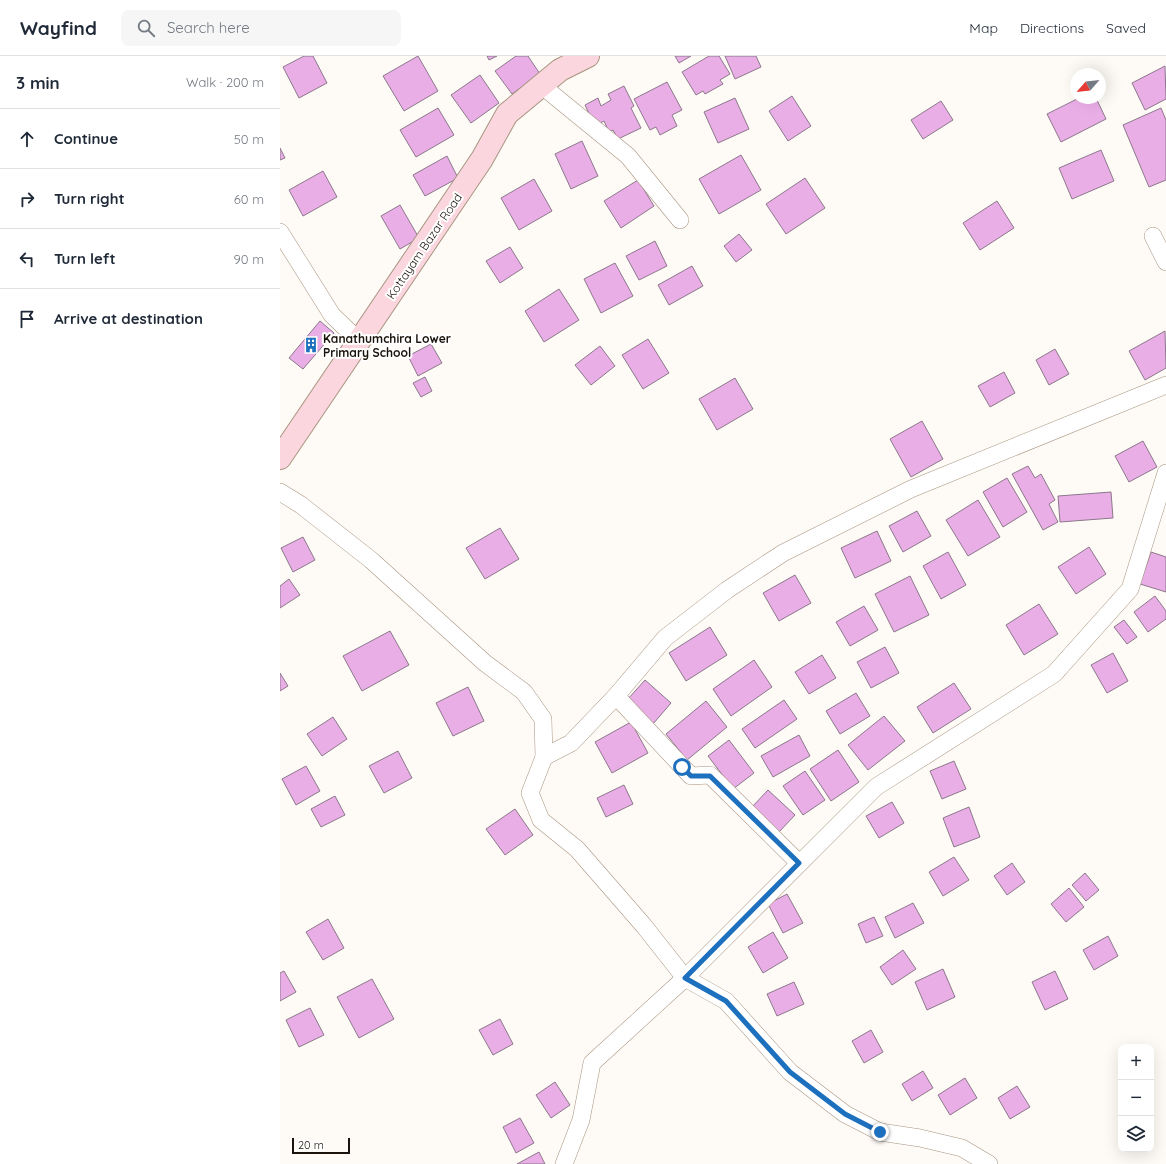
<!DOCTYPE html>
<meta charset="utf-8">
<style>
body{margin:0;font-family:Quicksand,sans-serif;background:#f6f6f7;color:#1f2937}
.controls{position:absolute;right:12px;bottom:12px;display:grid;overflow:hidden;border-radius:8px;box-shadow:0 4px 16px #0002}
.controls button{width:36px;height:36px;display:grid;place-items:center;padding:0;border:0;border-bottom:1px solid #e0e1e3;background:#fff;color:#1f2937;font:20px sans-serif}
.compass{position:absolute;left:790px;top:12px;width:36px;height:36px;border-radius:50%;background:#fff;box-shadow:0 4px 16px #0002;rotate:243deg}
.scale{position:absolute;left:12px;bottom:10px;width:58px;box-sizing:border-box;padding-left:4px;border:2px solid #1a130b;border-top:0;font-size:11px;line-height:14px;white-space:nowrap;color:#1a130b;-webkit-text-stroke:3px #fff;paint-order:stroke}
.stop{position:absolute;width:12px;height:12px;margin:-9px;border:3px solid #1d70be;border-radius:50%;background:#fff}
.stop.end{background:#1d70be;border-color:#fff;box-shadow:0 1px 4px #0008}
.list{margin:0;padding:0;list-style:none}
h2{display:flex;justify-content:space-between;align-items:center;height:52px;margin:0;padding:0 16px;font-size:17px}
h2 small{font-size:13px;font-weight:400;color:#747a83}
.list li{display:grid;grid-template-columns:26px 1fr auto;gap:12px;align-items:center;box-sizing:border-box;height:60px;padding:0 16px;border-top:1px solid #e0e1e3}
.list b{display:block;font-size:15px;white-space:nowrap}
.list em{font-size:13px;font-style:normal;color:#747a83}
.icon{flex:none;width:22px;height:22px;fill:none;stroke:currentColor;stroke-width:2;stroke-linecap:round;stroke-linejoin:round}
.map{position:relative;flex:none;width:886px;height:1108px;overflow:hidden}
header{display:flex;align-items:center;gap:24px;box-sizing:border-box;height:56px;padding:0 20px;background:#fff;border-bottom:1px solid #e0e1e3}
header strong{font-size:19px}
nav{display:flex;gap:22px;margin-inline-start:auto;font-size:14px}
.search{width:280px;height:36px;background:#f6f6f7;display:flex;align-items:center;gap:10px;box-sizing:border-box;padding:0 14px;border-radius:8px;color:#747a83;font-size:15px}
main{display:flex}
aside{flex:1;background:#fff}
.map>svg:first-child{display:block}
.building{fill:#e9aee6;stroke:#8c788b}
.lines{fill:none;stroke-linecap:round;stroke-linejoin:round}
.street-casing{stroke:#a89580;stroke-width:18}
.secondary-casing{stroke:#a89580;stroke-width:24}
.street{stroke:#fff;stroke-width:17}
.secondary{stroke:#fbd6df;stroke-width:22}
.route{stroke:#1d70be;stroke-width:5}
.labels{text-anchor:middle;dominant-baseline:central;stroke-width:4;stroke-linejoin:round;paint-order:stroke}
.street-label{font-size:12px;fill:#1a130b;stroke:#fff}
.poi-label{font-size:12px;font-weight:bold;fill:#1a130b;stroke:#fff;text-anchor:start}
</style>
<header>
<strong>Wayfind</strong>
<div class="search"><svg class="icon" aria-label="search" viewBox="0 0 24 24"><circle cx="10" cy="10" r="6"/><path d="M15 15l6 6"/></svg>Search here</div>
<nav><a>Map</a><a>Directions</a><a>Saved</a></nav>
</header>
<main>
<aside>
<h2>3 min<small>Walk · 200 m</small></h2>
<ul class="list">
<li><svg class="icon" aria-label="ahead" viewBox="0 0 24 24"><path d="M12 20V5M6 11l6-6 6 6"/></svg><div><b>Continue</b></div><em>50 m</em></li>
<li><svg class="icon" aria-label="right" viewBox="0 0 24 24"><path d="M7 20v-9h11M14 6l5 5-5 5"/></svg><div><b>Turn right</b></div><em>60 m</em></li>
<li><svg class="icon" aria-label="left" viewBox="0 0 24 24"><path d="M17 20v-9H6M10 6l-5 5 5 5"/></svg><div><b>Turn left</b></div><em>90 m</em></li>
<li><svg class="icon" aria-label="arrive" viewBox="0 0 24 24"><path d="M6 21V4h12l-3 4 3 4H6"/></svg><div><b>Arrive at destination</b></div></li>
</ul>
</aside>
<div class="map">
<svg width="886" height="1108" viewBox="0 0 886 1108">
<rect width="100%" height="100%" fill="#fefaf6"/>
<g class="building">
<path d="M 24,0 L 33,0 L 47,27 L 19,42 L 3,11 Z"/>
<path d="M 138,0 L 158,35 L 124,55 L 103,20 Z"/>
<path d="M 207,0 L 217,0 L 209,4 Z"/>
<path d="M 236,0 L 248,0 L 260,18 L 232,38 L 215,15 Z"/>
<path d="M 395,0 L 411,0 L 399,7 Z"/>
<path d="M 429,0 L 439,0 L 450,18 L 440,24 L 443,28 L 425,38 L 423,35 L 416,39 L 402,16 Z"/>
<path d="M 445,0 L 476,0 L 481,11 L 455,23 Z"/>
<path d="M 885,10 L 886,43 L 865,54 L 852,27 Z"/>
<path d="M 200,19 L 219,47 L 191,67 L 171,39 Z"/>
<path d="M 387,26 L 402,54 L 392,59 L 397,70 L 380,79 L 376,71 L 370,74 L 354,43 Z"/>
<path d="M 344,30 L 354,50 L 351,52 L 361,72 L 338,83 L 333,74 L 329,76 L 324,65 L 315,70 L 305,49 L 318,42 L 321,50 L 331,44 L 328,38 Z"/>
<path d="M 512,40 L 531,70 L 508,85 L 489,55 Z"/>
<path d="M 455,42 L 469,73 L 438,87 L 424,56 Z"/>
<path d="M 799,42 L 816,42 L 826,63 L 781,86 L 767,58 Z"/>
<path d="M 661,45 L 673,64 L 643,83 L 631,64 Z"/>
<path d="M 158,52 L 174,79 L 136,101 L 120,74 Z"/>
<path d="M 881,52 L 886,64 L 886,124 L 869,131 L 843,69 Z"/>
<path d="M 302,85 L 318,120 L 291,133 L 275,98 Z"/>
<path d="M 0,92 L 5,102 L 0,104 Z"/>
<path d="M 821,94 L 834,125 L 792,143 L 779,112 Z"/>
<path d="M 461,99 L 481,134 L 439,158 L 419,123 Z"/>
<path d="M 167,100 L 178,122 L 145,140 L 133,119 Z"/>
<path d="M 43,115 L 57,141 L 23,160 L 9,134 Z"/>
<path d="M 525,122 L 545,152 L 506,178 L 486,148 Z"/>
<path d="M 254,123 L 272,155 L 239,174 L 221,142 Z"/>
<path d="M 358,124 L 374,150 L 341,172 L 324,145 Z"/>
<path d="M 717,145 L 734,172 L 700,194 L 683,167 Z"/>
<path d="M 120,149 L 139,182 L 120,193 L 101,160 Z"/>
<path d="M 459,178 L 472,194 L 456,206 L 444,190 Z"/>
<path d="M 375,185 L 387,210 L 359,224 L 346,200 Z"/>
<path d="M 230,191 L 243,212 L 220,227 L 206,205 Z"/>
<path d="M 335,207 L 353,240 L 321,257 L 304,223 Z"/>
<path d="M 412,210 L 423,230 L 389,249 L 378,229 Z"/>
<path d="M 279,233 L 299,264 L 264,286 L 245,255 Z"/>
<path d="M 40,265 L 54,277 L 23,313 L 9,302 Z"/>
<path d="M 885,275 L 886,312 L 865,324 L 849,295 Z"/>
<path d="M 368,283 L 389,317 L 363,333 L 342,299 Z"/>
<path d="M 151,288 L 162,307 L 138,320 L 128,300 Z"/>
<path d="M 320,290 L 335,310 L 311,329 L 295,309 Z"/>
<path d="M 775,293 L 789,318 L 769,329 L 756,304 Z"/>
<path d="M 724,316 L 735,337 L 710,351 L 698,330 Z"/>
<path d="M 145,321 L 152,335 L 141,341 L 133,327 Z"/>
<path d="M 455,322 L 473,353 L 437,374 L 419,343 Z"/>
<path d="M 642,365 L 663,403 L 631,421 L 610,383 Z"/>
<path d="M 863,385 L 877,411 L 849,426 L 835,400 Z"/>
<path d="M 748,410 L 755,422 L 761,418 L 775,444 L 769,448 L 778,466 L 763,474 L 732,418 Z"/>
<path d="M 727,422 L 747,456 L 723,471 L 703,436 Z"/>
<path d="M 831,436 L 833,462 L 780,466 L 778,440 Z"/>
<path d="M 698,444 L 720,481 L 688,500 L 666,464 Z"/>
<path d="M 637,455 L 651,480 L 623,496 L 609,470 Z"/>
<path d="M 220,472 L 239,503 L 205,523 L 186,492 Z"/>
<path d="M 597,475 L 611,505 L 575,522 L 561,492 Z"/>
<path d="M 23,481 L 35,504 L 13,516 L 1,492 Z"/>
<path d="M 809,491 L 826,518 L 796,538 L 778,511 Z"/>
<path d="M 668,496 L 686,529 L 661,543 L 643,510 Z"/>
<path d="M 871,496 L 886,501 L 886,536 L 860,528 Z"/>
<path d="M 515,519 L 531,547 L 499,565 L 483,537 Z"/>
<path d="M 630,520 L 649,559 L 614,576 L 595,538 Z"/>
<path d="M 9,523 L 20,539 L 0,552 L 0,530 Z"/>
<path d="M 875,540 L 886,555 L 886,563 L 868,576 L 854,556 Z"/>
<path d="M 759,548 L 778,578 L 744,599 L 726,569 Z"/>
<path d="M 584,550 L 598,574 L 570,590 L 556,566 Z"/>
<path d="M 844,564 L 857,581 L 847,588 L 834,571 Z"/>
<path d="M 430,571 L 447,599 L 406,625 L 389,597 Z"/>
<path d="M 110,575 L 129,609 L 82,635 L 63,600 Z"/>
<path d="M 605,591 L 619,617 L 591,632 L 577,606 Z"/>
<path d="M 833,597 L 848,625 L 827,637 L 811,609 Z"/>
<path d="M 542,599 L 556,622 L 529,638 L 515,616 Z"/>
<path d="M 474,604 L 492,631 L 451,660 L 433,633 Z"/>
<path d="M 0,617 L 8,630 L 0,635 Z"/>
<path d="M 365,624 L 391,647 L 373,668 L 347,644 Z"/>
<path d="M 674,627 L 691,653 L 653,677 L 637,651 Z"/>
<path d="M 188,631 L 204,665 L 173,680 L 156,647 Z"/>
<path d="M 576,637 L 590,660 L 560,678 L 546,655 Z"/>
<path d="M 504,644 L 517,663 L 475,692 L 462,673 Z"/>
<path d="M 426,645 L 447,671 L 407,704 L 386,678 Z"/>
<path d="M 604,660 L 625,685 L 588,714 L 568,689 Z"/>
<path d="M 53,661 L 67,683 L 42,700 L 27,678 Z"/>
<path d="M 351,666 L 368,697 L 332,717 L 315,686 Z"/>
<path d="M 519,679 L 530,700 L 493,721 L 481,700 Z"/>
<path d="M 449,684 L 474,717 L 453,733 L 428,700 Z"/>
<path d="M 558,694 L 579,726 L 551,745 L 530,713 Z"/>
<path d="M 118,695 L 132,722 L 104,737 L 89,710 Z"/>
<path d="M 674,705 L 686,733 L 662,743 L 650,715 Z"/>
<path d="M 26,710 L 40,735 L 16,749 L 2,723 Z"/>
<path d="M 525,715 L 545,744 L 523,759 L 503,730 Z"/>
<path d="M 344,729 L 353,748 L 326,761 L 317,742 Z"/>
<path d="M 488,734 L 515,759 L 499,776 L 472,751 Z"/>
<path d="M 55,740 L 65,759 L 41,771 L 31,753 Z"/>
<path d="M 612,746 L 624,767 L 599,782 L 586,760 Z"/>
<path d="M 689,751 L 700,781 L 674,791 L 663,762 Z"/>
<path d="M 235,753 L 253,779 L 225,799 L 206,773 Z"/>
<path d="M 674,801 L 689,824 L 663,840 L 649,816 Z"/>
<path d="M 732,807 L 745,826 L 727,839 L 714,820 Z"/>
<path d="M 805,817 L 819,834 L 806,845 L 792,829 Z"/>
<path d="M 789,832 L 804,851 L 786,866 L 771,848 Z"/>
<path d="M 507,838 L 523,867 L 503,877 L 488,848 Z"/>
<path d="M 633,847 L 644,867 L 615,882 L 605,861 Z"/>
<path d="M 594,861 L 603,880 L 586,887 L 578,868 Z"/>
<path d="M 48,863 L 64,892 L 43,904 L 26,876 Z"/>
<path d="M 493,876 L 508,902 L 483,917 L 468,891 Z"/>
<path d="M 828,880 L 838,900 L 814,914 L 803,894 Z"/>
<path d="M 623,894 L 636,913 L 612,929 L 600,911 Z"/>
<path d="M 663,913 L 675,941 L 647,954 L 635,926 Z"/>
<path d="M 4,915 L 16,936 L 0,945 L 0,917 Z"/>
<path d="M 775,915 L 788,943 L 765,954 L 752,926 Z"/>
<path d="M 92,923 L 114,963 L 79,982 L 57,941 Z"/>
<path d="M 514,926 L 524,948 L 497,960 L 487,938 Z"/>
<path d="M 30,952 L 44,979 L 19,991 L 6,964 Z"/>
<path d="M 220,963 L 233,988 L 213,999 L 199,974 Z"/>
<path d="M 591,974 L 603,996 L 584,1007 L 572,985 Z"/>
<path d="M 643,1015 L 653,1032 L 632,1045 L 622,1028 Z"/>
<path d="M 685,1022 L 697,1042 L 670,1059 L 658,1039 Z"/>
<path d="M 275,1026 L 290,1049 L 271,1062 L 256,1039 Z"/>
<path d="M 737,1030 L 750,1051 L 730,1063 L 718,1042 Z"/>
<path d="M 240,1062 L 254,1087 L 236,1097 L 223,1071 Z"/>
<path d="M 259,1096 L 265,1108 L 237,1108 Z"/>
</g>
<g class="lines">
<defs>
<g id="street">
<path d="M 261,29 L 348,100 L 400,164"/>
<path d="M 0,176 L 52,259 L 80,286"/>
<path d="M 873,180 L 886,206"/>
<path d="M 0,436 L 21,449 L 91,504 L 205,607 L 244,636 L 263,663 L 264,701 L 250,737 L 261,764 L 297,793 L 364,870 L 405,922 L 446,945 L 510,1016 L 565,1058 L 600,1076 L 640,1082 L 682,1092 L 709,1108"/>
<path d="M 336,640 L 411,720 L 430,719 L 519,807"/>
<path d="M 264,701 L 291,687 L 336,640 L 385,582 L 447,534 L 503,497 L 631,433 L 886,329"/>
<path d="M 284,1108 L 301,1064 L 312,1007 L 405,922 L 596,731 L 774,618 L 850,533 L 886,417"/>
</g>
<path id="secondary" d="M 0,402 L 202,103 L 227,58 L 280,14 L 308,0"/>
</defs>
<use href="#street" class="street-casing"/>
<use href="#secondary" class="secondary-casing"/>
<use href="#street" class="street"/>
<use href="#secondary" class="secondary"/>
</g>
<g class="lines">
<path class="route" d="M 402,711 L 411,720 L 430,720 L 519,807 L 405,922 L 446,945 L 510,1016 L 565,1058 L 600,1076"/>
</g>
<defs>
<symbol id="building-bare" viewBox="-9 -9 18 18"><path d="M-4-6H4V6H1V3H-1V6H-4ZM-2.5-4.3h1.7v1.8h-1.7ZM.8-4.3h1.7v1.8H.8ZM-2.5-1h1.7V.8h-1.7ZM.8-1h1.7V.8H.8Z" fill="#1d70be" stroke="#fff" stroke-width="2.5" paint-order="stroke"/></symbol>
</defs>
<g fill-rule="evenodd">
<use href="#building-bare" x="20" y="278" width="22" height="22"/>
</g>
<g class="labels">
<g class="street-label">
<text transform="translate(144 190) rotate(-56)">Kottayam Bazar Road</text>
</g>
<g class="poi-label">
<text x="43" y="282">Kanathumchira Lower<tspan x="43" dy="14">Primary School</tspan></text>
</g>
</g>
</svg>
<div class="controls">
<button>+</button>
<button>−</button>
<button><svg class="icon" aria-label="layers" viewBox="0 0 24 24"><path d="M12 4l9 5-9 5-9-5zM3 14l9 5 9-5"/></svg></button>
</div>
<svg class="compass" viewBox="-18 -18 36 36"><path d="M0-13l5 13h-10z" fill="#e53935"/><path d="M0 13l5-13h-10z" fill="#747a83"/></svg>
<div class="scale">20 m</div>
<div class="stop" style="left:402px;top:711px"></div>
<div class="stop end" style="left:600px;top:1076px"></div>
</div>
</main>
